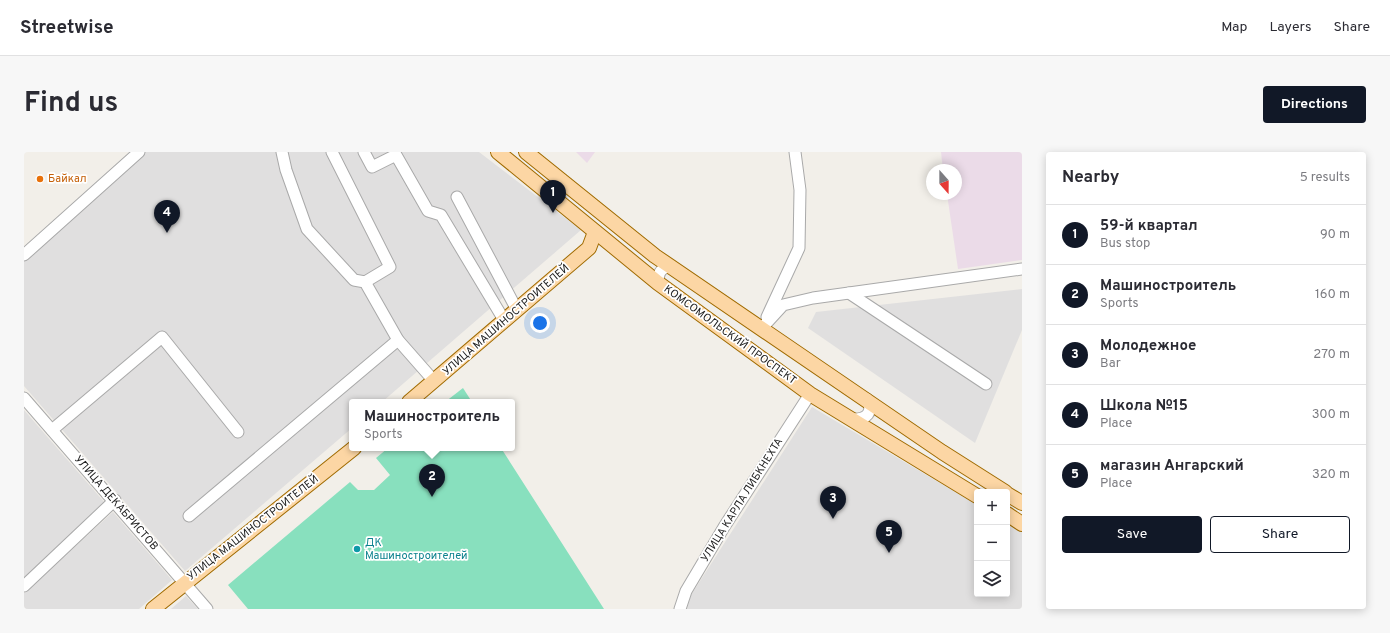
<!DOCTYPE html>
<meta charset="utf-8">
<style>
body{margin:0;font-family:Overpass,sans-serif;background:#f7f7f7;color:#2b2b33}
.controls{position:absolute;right:12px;bottom:12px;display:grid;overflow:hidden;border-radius:4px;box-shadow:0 2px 10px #0003}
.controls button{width:36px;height:36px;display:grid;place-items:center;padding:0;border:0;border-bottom:1px solid #e1e1e2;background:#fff;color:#2b2b33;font:20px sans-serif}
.compass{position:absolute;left:902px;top:12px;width:36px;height:36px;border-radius:50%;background:#fff;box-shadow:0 2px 10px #0003;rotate:159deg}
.you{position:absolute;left:516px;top:171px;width:14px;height:14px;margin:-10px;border:3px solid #fff;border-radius:50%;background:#1a73e8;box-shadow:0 0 0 6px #1a73e833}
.badge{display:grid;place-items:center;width:26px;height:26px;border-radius:50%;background:#111827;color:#fff;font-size:13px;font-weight:700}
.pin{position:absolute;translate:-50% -33px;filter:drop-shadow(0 1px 2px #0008)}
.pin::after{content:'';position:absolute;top:21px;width:14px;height:12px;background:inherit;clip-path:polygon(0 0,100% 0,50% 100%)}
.popup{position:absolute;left:325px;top:247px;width:166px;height:52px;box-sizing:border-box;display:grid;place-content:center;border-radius:4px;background:#fff;filter:drop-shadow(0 1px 3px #0005);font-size:13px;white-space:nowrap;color:#7c7c81}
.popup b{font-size:15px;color:#2b2b33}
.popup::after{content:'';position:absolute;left:50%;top:100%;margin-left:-8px;border:8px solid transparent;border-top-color:#fff}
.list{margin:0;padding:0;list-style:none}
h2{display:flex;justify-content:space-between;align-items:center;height:52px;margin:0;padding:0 16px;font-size:17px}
h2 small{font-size:13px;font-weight:400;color:#7c7c81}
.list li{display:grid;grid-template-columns:26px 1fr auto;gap:12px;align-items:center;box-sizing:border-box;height:60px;padding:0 16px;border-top:1px solid #e1e1e2}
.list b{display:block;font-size:15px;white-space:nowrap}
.list p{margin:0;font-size:13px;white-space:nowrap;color:#7c7c81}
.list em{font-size:13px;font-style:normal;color:#7c7c81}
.actions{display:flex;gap:8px;padding:12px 16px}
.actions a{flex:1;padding:9px 0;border:1px solid #111827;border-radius:4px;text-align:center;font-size:14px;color:#111827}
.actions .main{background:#111827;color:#fff}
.icon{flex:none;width:22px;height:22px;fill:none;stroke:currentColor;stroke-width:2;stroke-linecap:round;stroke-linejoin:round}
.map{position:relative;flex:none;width:998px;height:457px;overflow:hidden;border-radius:4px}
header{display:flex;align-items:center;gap:24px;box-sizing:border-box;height:56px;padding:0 20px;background:#fff;border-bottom:1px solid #e1e1e2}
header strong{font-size:19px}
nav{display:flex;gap:22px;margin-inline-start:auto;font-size:14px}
.intro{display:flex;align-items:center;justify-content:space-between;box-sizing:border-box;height:96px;padding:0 24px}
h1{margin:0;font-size:28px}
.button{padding:10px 18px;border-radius:4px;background:#111827;color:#fff;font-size:14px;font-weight:700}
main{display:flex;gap:24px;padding:0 24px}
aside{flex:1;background:#fff;border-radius:4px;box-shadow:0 2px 10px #0003}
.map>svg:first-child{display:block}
.residential{fill:#e0dfdf}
.industrial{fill:#ebdbe8}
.pitch{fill:#88e0be}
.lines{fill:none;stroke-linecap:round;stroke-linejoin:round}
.minor-casing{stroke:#a9a9a9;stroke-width:13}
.major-casing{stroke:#a06b00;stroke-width:16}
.minor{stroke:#fff;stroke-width:11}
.major{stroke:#fcd6a4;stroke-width:14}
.food-dot{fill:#e8710a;stroke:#fff;stroke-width:1.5}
.culture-dot{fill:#0f9aa8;stroke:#fff;stroke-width:1.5}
.labels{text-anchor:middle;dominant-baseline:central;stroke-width:3.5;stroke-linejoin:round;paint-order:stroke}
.food-label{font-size:11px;fill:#c56008;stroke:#fff;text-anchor:start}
.street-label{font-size:11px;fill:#222;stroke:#fff}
.culture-label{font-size:11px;fill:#0d838f;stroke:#fff;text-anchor:start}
</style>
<header>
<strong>Streetwise</strong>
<nav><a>Map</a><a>Layers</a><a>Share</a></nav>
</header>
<div class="intro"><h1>Find us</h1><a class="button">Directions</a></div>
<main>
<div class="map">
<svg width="998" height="457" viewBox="0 0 998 457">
<rect width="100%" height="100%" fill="#f2efe9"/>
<g class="residential">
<path d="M 114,0 L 455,0 L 557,78 L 358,250 L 328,250 L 328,276 L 161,419 L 0,234 L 0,99 Z"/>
<path d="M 998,137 L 998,178 L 951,291 L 784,176 L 792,160 Z"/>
<path d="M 788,255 L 953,353 L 953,442 L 983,442 L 983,370 L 998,379 L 998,457 L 663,457 L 667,443 Z"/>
<path d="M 0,258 L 81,351 L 0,428 Z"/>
<path d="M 89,360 L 148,428 L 115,457 L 0,457 L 0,441 Z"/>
<path d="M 162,444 L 174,457 L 147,457 Z"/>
</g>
<g class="industrial">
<path d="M 552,0 L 571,0 L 563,11 Z"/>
<path d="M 917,0 L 998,0 L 998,108 L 934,117 L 923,42 L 932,42 L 932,18 L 919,18 Z"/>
</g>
<g class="pitch">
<path d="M 439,236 L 448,250 L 421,250 Z"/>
<path d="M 364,296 L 477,296 L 580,457 L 224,457 L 204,433 L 326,330 L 334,338 L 350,338 L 366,323 L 352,306 Z"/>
</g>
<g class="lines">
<defs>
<g id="minor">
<path d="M 258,0 L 262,18 L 283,77 L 330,128 L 341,130 L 374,188 L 410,229"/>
<path d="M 308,0 L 366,115 L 341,130"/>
<path d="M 340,0 L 348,15 L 372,3 L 404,59 L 417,63 L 480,168"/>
<path d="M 433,45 L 493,158"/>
<path d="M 0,103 L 115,0"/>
<path d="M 634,131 C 634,120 637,115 648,115"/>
<path d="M 825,141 L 962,232"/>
<path d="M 743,165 L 775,96 L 776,38 L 771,0"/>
<path d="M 737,177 L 759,153 L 789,146 L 998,117"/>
<path d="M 0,246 L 183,457"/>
<path d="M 828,267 C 843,268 850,260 843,247"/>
<path d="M 28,278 L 138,185 L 214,280"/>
<path d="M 165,364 L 374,188"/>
<path d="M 0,434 L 91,348"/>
<path d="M 656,457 L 662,439 L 700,375 L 786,242"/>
</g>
<g id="major">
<path d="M 474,0 L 634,131 L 786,242 L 953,344"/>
<path d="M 502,0 L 631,104 L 918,300 L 981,340"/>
<path d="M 385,250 L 565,96 L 571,80"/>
<path d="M 983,342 L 998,351"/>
<path d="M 983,362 L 998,372"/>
<path d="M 129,457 L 330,296"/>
</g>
</defs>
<use href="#minor" class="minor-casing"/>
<use href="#major" class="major-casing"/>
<use href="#minor" class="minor"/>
<use href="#major" class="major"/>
</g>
<circle class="food-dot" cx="16" cy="27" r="4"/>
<circle class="culture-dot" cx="333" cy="397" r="4"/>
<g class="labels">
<g class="food-label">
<text x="24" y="27">Байкал</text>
</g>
<g class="street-label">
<text transform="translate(482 168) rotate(-41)">УЛИЦА МАШИНОСТРОИТЕЛЕЙ</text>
<text transform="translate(706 183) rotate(36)">КОМСОМОЛЬСКИЙ ПРОСПЕКТ</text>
<text transform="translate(718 348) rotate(-58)">УЛИЦА КАРЛА ЛИБКНЕХТА</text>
<text transform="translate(92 351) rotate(49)">УЛИЦА ДЕКАБРИСТОВ</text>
<text transform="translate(229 376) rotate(-38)">УЛИЦА МАШИНОСТРОИТЕЛЕЙ</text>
</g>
<g class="culture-label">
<text x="341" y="391">ДК<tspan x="341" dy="13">Машиностроителей</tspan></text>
</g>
</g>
</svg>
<div class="controls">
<button>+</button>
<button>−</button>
<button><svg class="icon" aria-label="layers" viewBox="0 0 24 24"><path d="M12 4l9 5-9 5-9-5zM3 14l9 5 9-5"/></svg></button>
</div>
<svg class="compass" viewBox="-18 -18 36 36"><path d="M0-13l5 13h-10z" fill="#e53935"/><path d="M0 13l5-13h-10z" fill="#7c7c81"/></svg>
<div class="you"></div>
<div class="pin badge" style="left:529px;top:61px">1</div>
<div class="pin badge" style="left:408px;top:345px">2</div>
<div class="popup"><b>Машиностроитель</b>Sports</div>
<div class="pin badge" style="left:809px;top:367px">3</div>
<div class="pin badge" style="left:143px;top:81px">4</div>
<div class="pin badge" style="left:865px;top:401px">5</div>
</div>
<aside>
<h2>Nearby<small>5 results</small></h2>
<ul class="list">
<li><span class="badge">1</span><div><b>59-й квартал</b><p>Bus stop</p></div><em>90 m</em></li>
<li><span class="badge">2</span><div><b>Машиностроитель</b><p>Sports</p></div><em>160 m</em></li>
<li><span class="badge">3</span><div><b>Молодежное</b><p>Bar</p></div><em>270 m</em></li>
<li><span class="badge">4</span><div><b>Школа №15</b><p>Place</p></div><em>300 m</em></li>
<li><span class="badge">5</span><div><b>магазин Ангарский</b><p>Place</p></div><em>320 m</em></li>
</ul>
<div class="actions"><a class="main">Save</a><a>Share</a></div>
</aside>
</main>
